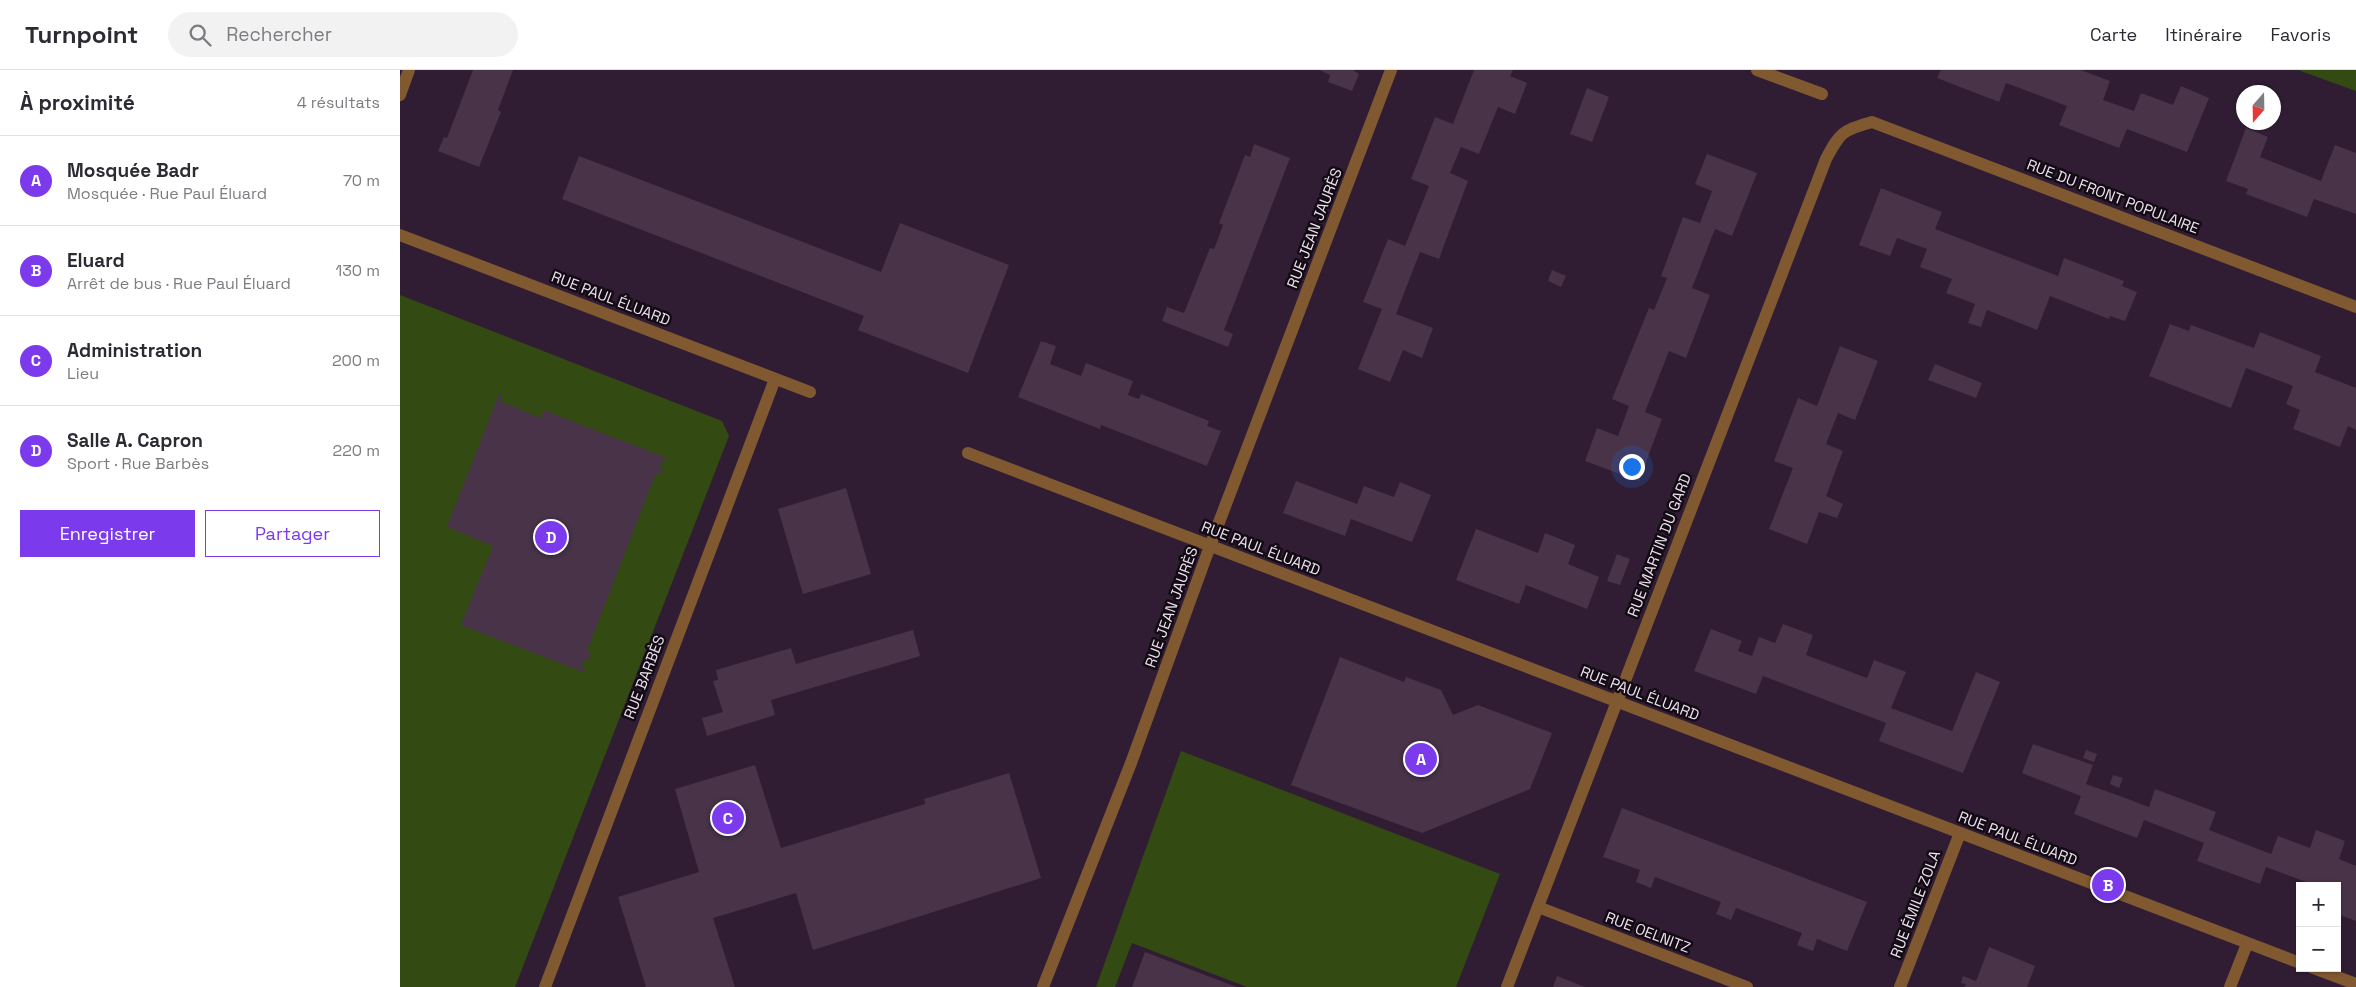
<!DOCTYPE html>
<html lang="fr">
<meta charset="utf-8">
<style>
body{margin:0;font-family:"Space Grotesk",sans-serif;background:#f2f2f3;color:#2b2b33}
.controls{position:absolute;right:15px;bottom:15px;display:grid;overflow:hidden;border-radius:0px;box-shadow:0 1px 4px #0004}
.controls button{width:45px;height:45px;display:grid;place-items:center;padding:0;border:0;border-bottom:1px solid #e1e1e2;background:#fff;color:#2b2b33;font:25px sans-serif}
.compass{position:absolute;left:1836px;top:15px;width:45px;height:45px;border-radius:50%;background:#fff;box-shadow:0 1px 4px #0004;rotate:200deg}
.you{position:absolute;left:1231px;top:396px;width:18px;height:18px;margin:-12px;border:4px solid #fff;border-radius:50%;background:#1a73e8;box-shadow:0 0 0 8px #1a73e833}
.badge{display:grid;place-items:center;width:32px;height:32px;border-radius:50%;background:#7c3aed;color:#fff;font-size:16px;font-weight:700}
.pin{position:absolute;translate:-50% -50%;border:2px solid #fff;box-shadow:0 1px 5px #0006}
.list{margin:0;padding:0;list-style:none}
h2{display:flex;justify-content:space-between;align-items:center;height:65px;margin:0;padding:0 20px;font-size:21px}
h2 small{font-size:16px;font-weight:400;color:#7c7c81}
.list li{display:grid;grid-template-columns:32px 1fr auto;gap:15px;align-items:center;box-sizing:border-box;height:90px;padding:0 20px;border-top:1px solid #e1e1e2}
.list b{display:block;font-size:19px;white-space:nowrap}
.list p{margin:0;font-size:16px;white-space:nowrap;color:#7c7c81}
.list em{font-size:16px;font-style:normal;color:#7c7c81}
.actions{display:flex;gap:10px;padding:15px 20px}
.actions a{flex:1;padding:11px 0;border:1px solid #7c3aed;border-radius:0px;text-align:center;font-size:18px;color:#7c3aed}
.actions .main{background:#7c3aed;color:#fff}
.icon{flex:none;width:28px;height:28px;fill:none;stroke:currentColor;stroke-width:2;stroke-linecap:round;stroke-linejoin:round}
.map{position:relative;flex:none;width:1956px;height:917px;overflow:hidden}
header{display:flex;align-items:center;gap:30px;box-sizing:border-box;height:70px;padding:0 25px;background:#fff;border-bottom:1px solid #e1e1e2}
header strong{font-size:24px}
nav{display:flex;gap:28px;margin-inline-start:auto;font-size:18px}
.search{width:350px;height:45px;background:#f2f2f3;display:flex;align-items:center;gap:12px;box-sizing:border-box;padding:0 18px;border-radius:28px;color:#7c7c81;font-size:19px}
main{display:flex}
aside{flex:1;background:#fff}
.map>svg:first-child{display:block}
.green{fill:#334b13}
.building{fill:#483349}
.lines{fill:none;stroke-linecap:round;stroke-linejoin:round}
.minor{stroke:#805931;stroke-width:12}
.labels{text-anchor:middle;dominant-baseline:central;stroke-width:5;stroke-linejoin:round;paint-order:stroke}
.street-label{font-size:15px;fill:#ede1ef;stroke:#130b14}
</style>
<header>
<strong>Turnpoint</strong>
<div class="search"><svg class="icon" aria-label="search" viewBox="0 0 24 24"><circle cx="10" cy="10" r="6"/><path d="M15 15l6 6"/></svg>Rechercher</div>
<nav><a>Carte</a><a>Itinéraire</a><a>Favoris</a></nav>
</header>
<main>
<aside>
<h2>À proximité<small>4 résultats</small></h2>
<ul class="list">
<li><span class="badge">A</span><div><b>Mosquée Badr</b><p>Mosquée · Rue Paul Éluard</p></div><em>70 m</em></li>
<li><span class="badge">B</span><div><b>Eluard</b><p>Arrêt de bus · Rue Paul Éluard</p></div><em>130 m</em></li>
<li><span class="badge">C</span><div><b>Administration</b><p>Lieu</p></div><em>200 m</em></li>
<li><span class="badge">D</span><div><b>Salle A. Capron</b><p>Sport · Rue Barbès</p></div><em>220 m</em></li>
</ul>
<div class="actions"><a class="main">Enregistrer</a><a>Partager</a></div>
</aside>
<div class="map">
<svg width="1956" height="917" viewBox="0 0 1956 917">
<rect width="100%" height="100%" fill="#301d33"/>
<g class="green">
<path d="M 1898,0 L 1956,0 L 1956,21 Z"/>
<path d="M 0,225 L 322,351 L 329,366 L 115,917 L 0,917 Z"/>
<path d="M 781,681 L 1100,804 L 1056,917 L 847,917 L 732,873 L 715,917 L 696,917 Z"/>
</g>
<g class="building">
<path d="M 73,0 L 113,0 L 98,40 L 101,42 L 79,97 L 38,81 L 44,67 L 47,68 Z"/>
<path d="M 919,0 L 953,0 L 959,4 L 952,21 L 928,12 L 930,5 Z"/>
<path d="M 1074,0 L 1113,0 L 1110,6 L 1127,13 L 1115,44 L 1098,37 L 1079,84 L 1061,77 L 1050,103 L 1068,111 L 1039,189 L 1020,182 L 996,244 L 1033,258 L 1022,288 L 1003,280 L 990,312 L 958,299 L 982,239 L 963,232 L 988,169 L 1005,176 L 1029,116 L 1011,109 L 1035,47 L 1053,54 Z"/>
<path d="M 1541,0 L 1681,0 L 1710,11 L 1703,30 L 1734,41 L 1741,23 L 1773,35 L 1781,16 L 1809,28 L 1787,82 L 1727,59 L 1719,78 L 1659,55 L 1667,36 L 1606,13 L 1599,32 L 1537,8 Z"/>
<path d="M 1187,18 L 1209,27 L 1192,72 L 1170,64 Z"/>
<path d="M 1846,58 L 1868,67 L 1860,87 L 1921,111 L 1935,75 L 1956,83 L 1956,144 L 1914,129 L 1907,147 L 1846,124 L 1848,119 L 1826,111 Z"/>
<path d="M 854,74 L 890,88 L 824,260 L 833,264 L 828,277 L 762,251 L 767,237 L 784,243 L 810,178 L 814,179 L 819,166 L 823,155 L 819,153 L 845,85 L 850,87 Z"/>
<path d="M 1307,84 L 1357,103 L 1332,166 L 1315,159 L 1292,218 L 1310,225 L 1286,288 L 1269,281 L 1245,342 L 1262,349 L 1239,411 L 1185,391 L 1197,358 L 1218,366 L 1229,336 L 1212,329 L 1249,238 L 1254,240 L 1267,208 L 1261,206 L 1283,147 L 1300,153 L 1312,121 L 1295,114 Z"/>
<path d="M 179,86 L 481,202 L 500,153 L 609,195 L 568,303 L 458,260 L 464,246 L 162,129 Z"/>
<path d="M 1481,118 L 1542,142 L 1535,159 L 1658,206 L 1664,188 L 1724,211 L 1722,216 L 1737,222 L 1725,251 L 1710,246 L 1709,249 L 1650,226 L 1637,260 L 1587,240 L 1581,257 L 1568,253 L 1575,234 L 1546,223 L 1552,209 L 1520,197 L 1527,179 L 1497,168 L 1490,186 L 1459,175 Z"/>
<path d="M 1152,200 L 1166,206 L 1161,217 L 1148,211 Z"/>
<path d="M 1770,254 L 1789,261 L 1791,255 L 1854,278 L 1860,262 L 1921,286 L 1915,302 L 1956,318 L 1956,360 L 1948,356 L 1940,377 L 1893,359 L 1900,340 L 1886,334 L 1893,316 L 1846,298 L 1831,338 L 1749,306 Z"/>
<path d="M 641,271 L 656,276 L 650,294 L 681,306 L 686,293 L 733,311 L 728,325 L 739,329 L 741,324 L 809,351 L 807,356 L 821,361 L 807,396 L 701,355 L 700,359 L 618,327 Z"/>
<path d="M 1440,276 L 1478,291 L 1455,350 L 1438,343 L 1426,374 L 1443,381 L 1426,426 L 1443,434 L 1437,448 L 1419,442 L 1407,474 L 1369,459 L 1393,398 L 1374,391 L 1398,328 L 1417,336 Z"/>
<path d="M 1535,294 L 1582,313 L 1576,328 L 1528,310 Z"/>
<path d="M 99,324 L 102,324 L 100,331 L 138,347 L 142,347 L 143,340 L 267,388 L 265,391 L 262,389 L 260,395 L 263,397 L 259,405 L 256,403 L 187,581 L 191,583 L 188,591 L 184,590 L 181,596 L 185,598 L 183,602 L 61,555 L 93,476 L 47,457 Z"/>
<path d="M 896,411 L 957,434 L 964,416 L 994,427 L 1000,412 L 1031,425 L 1012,472 L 951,449 L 945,466 L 883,443 Z"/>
<path d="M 446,418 L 471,504 L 403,524 L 378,439 Z"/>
<path d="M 1076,459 L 1138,483 L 1145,463 L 1175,475 L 1168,494 L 1199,507 L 1187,539 L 1126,515 L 1119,534 L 1056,510 Z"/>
<path d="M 1217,484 L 1230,489 L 1220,515 L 1207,511 Z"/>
<path d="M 1383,554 L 1413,565 L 1406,585 L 1467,608 L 1474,590 L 1506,602 L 1491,638 L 1552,661 L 1576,602 L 1600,612 L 1563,703 L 1479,671 L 1486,653 L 1363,606 L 1356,624 L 1294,601 L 1311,559 L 1342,571 L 1338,581 L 1352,586 L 1359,567 L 1375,573 Z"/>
<path d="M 513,560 L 520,586 L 371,630 L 375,645 L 307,666 L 302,648 L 323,642 L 313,611 L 318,610 L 316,600 L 391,578 L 396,594 Z"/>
<path d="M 940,587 L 1004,612 L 1006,607 L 1041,620 L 1053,645 L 1078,635 L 1152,663 L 1130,719 L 1022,763 L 891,715 Z"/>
<path d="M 1633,674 L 1693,695 L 1686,714 L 1717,725 L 1749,737 L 1755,719 L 1816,742 L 1809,760 L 1871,784 L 1878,766 L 1910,778 L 1916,760 L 1945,771 L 1939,789 L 1956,796 L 1956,851 L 1937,844 L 1937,816 L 1917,816 L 1866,797 L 1860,814 L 1797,791 L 1804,773 L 1744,750 L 1737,768 L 1674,744 L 1681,726 L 1622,703 Z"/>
<path d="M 1686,680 L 1697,684 L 1694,692 L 1683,688 Z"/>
<path d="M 355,695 L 381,778 L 525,734 L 524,729 L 609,703 L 641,808 L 413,880 L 396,823 L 313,848 L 335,917 L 246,917 L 218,827 L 299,802 L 275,719 Z"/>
<path d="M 1713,705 L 1723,708 L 1719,718 L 1710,714 Z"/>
<path d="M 1222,738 L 1467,832 L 1447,881 L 1417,869 L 1413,881 L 1397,875 L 1402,863 L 1336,838 L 1331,850 L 1316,844 L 1321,832 L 1255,807 L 1251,818 L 1236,812 L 1240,800 L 1203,787 Z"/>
<path d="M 1589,877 L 1635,896 L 1627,917 L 1564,917 L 1566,914 L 1561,913 L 1563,906 L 1576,911 Z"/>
<path d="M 745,882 L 826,913 L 837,917 L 732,917 Z"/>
<path d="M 1157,906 L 1185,917 L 1153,917 Z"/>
</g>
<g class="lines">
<g class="minor">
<path d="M 1357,0 L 1422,24"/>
<path d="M 0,25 L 9,0"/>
<path d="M 0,165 L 410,322"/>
<path d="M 568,383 L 1900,893"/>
<path d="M 1138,837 L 1347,917"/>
<path d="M 1913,898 L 1956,914"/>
<path d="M 145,917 L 375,309"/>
<path d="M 643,917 L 731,693 L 810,476 L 991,0"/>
<path d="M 1107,917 L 1426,89 C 1440,63 1442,60 1472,52 L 1956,237"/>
<path d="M 1500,917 L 1560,763"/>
<path d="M 1830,917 L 1847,874"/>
</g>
</g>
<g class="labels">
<g class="street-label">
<text transform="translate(1713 126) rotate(21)">RUE DU FRONT POPULAIRE</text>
<text transform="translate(914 158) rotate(-69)">RUE JEAN JAURÈS</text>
<text transform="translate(211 228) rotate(21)">RUE PAUL ÉLUARD</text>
<text transform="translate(1259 475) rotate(-69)">RUE MARTIN DU GARD</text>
<text transform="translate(861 478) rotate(21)">RUE PAUL ÉLUARD</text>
<text transform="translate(771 537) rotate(-70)">RUE JEAN JAURÈS</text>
<text transform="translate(244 607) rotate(-69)">RUE BARBÈS</text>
<text transform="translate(1240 623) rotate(21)">RUE PAUL ÉLUARD</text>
<text transform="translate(1618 768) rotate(21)">RUE PAUL ÉLUARD</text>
<text transform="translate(1515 834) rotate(-69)">RUE ÉMILE ZOLA</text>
<text transform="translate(1248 862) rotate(21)">RUE OELNITZ</text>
</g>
</g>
</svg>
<div class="controls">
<button>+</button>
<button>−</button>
</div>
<svg class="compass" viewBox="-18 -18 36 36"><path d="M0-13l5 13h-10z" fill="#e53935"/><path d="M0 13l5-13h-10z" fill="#7c7c81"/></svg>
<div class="you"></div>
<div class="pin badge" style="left:1021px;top:689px">A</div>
<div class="pin badge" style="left:1708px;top:815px">B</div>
<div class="pin badge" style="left:328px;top:748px">C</div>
<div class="pin badge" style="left:151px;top:467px">D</div>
</div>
</main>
